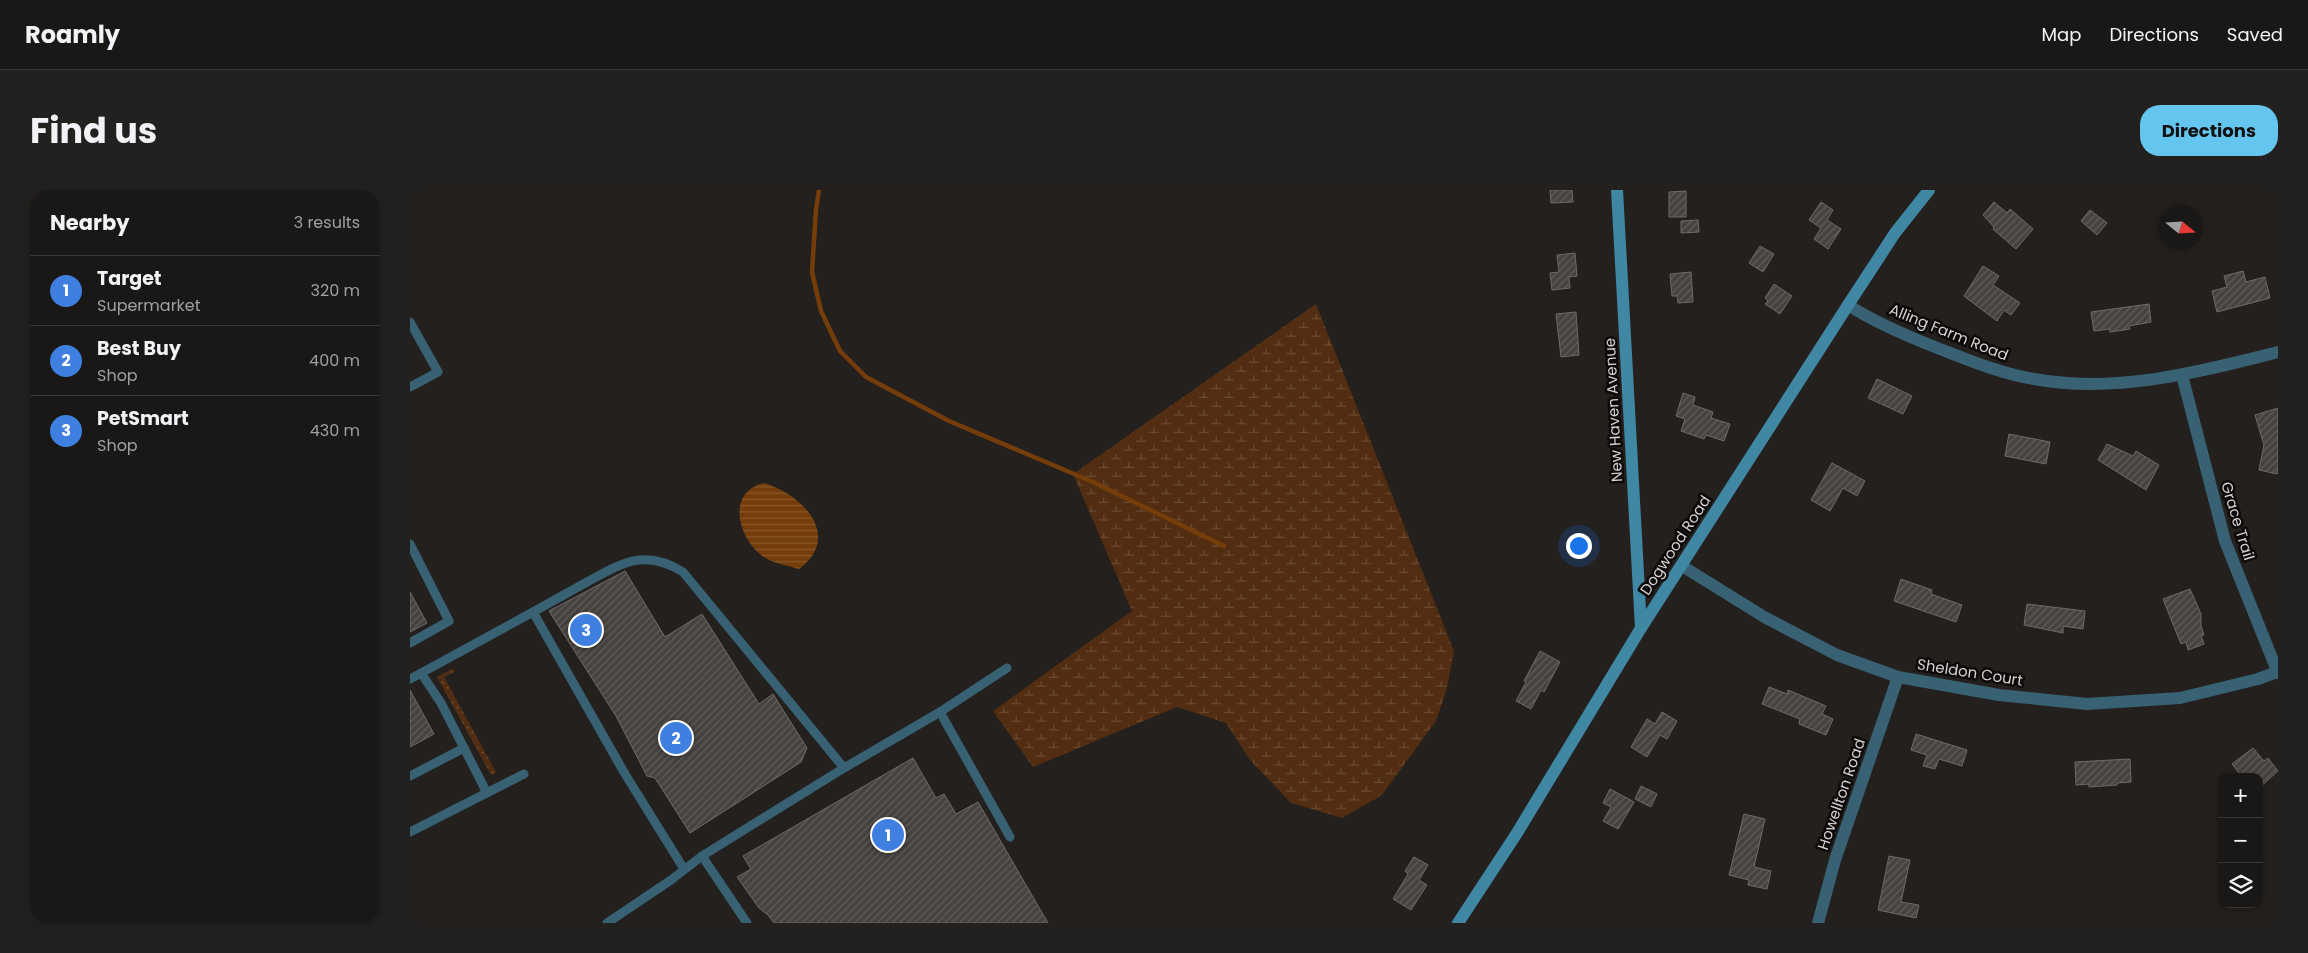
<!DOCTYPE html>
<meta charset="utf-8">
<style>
body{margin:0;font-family:Poppins,sans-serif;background:#23211f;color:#f1f3f6}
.controls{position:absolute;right:15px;bottom:15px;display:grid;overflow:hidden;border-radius:10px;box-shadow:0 2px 12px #0003}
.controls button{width:45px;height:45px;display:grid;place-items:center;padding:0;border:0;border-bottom:1px solid #383735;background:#1a1816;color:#f1f3f6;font:25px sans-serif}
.compass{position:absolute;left:1748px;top:15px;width:45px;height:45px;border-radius:50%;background:#1a1816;box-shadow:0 2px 12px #0003;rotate:108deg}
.you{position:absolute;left:1168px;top:355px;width:18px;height:18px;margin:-12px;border:4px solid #fff;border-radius:50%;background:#1a73e8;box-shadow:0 0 0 8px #1a73e833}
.badge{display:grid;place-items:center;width:32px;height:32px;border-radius:50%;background:#64c5ee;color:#fff;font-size:16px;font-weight:700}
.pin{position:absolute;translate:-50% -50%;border:2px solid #fff;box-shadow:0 1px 5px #0006}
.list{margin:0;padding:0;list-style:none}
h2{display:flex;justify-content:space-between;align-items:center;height:65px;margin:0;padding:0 20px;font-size:21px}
h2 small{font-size:16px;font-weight:400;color:#9fa0a1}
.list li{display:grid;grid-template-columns:32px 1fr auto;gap:15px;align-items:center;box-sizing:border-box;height:70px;padding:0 20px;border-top:1px solid #383735}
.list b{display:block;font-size:19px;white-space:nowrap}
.list p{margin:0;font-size:16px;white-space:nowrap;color:#9fa0a1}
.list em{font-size:16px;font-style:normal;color:#9fa0a1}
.icon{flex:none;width:28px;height:28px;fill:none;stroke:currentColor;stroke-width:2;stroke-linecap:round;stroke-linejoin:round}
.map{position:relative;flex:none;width:1868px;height:733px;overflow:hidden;border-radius:20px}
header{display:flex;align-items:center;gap:30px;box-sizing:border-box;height:70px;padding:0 25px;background:#1a1816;border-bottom:1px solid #383735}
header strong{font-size:24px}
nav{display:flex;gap:28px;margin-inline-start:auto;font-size:18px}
.intro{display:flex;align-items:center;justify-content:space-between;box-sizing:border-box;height:120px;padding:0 30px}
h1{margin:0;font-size:35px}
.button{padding:12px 22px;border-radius:20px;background:#64c5ee;color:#111;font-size:18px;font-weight:700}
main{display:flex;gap:30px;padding:0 30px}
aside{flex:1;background:#1a1816;border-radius:20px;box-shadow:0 2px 12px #0003}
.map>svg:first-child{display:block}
.grass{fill:url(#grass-dots)}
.wetland{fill:url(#wetland-marsh)}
.water{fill:url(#water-rules)}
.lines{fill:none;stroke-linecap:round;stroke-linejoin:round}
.stream{stroke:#753d0a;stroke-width:4.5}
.building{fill:url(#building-hatch);stroke:#6f6b68}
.lane{stroke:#386274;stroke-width:9}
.street{stroke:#386274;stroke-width:12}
.secondary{stroke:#4087a4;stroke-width:12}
.labels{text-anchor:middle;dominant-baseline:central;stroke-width:5;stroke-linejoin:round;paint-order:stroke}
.street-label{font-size:15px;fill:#d5d2d1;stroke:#0b0a09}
</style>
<header>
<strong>Roamly</strong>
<nav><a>Map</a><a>Directions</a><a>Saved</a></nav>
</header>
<div class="intro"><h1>Find us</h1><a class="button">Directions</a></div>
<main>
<aside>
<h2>Nearby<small>3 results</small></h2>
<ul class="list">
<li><span class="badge" style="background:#3f7fe0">1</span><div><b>Target</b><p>Supermarket</p></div><em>320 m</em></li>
<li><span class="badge" style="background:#3f7fe0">2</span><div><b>Best Buy</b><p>Shop</p></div><em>400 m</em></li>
<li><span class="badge" style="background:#3f7fe0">3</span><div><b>PetSmart</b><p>Shop</p></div><em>430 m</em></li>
</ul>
</aside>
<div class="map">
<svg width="1868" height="733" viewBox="0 0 1868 733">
<defs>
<pattern id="grass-dots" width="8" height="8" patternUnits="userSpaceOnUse" patternTransform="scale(1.25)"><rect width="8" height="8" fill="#522d11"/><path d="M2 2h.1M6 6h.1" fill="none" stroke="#6a4b33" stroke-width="1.8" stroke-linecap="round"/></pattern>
<pattern id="wetland-marsh" width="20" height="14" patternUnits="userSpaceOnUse" patternTransform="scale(1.25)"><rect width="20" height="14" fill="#522d11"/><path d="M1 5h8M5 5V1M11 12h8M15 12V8" fill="none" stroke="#6a4b33"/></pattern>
<pattern id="water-rules" width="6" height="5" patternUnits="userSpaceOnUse" patternTransform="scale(1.25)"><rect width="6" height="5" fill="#753d0a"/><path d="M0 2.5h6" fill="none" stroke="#88582d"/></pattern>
<pattern id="building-hatch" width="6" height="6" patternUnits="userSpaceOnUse" patternTransform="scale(1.25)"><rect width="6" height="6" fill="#46423f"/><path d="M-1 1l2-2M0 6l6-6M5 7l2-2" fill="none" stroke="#605c5a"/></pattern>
</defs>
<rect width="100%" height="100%" fill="#23201e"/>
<path class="grass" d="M 42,479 L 44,479 L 44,482 L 34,487 L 86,582 L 81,585 L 27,487 Z"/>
<path class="wetland" d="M 906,114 L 1044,461 L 1037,498 L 1026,531 L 972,605 L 932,628 L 881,613 L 840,570 L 816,533 L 767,517 L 623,577 L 583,521 L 722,421 L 663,284 Z"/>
<path class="water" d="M 354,293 C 392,304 433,346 389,379 C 377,375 359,373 350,364 C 327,345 317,302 354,293 Z"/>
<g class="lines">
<path class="stream" d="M 409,0 L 406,20 L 402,82 L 411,121 L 430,161 L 456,187 L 539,231 L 683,292 L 814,356"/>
</g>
<g class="building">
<path d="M 1140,0 L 1162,0 L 1163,12 L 1141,13 Z"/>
<path d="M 1276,1 L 1276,27 L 1259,27 L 1259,2 Z"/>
<path d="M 1411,12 L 1423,20 L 1417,30 L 1431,39 L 1418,59 L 1404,49 L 1411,38 L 1399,30 Z"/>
<path d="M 1584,12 L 1597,23 L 1600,19 L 1623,39 L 1606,59 L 1583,39 L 1584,37 L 1573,25 Z"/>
<path d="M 1680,20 L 1697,33 L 1687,45 L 1671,31 Z"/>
<path d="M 1288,30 L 1289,42 L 1271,43 L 1271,31 Z"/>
<path d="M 1350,56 L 1364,64 L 1353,82 L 1339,73 Z"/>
<path d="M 1165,63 L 1167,86 L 1159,87 L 1160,98 L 1142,100 L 1140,83 L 1149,82 L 1147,65 Z"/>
<path d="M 1573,76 L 1589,86 L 1583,95 L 1610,113 L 1601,125 L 1594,120 L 1587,131 L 1554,106 Z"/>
<path d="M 1833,81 L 1836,92 L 1855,87 L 1860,108 L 1807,122 L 1802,101 L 1817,97 L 1814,86 Z"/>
<path d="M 1281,82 L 1283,112 L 1268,113 L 1267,106 L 1262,106 L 1260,84 Z"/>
<path d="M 1364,94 L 1382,106 L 1370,124 L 1355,114 L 1358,111 L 1355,108 Z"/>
<path d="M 1739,114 L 1741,132 L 1719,136 L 1720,139 L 1700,142 L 1700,139 L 1684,141 L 1681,122 Z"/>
<path d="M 1166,122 L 1169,165 L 1151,167 L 1146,124 Z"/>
<path d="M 1467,189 L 1502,206 L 1493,224 L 1458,208 Z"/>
<path d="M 1273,203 L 1285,207 L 1283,215 L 1303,222 L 1301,228 L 1320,234 L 1314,251 L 1296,245 L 1294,249 L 1271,241 L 1275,229 L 1266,226 Z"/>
<path d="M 1868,218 L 1868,277 L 1867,284 L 1849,280 L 1854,255 L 1845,225 Z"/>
<path d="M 1599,244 L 1640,252 L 1636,274 L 1595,266 Z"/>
<path d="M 1697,254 L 1723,266 L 1726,261 L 1749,275 L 1736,300 L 1688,270 Z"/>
<path d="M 1422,273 L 1455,291 L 1447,306 L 1433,298 L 1420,321 L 1401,310 Z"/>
<path d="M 215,381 L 255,447 L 292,424 L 349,514 L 363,504 L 397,558 L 391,572 L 280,643 L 245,588 L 237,586 L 206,526 L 139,421 Z"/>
<path d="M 1491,389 L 1522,400 L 1521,404 L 1552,415 L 1546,432 L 1484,411 Z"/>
<path d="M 1780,399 L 1791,424 L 1791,436 L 1794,445 L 1791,446 L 1794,454 L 1778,460 L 1776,452 L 1771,454 L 1753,409 Z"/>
<path d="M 0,402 L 17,433 L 0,442 Z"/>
<path d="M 1617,414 L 1675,421 L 1673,439 L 1653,436 L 1653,443 L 1614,435 Z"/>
<path d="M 1130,461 L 1150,472 L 1134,502 L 1131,500 L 1121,519 L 1106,511 L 1116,492 L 1114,491 Z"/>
<path d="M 1359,497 L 1377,504 L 1378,500 L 1416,516 L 1412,524 L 1423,529 L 1416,545 L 1389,534 L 1390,529 L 1352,514 Z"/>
<path d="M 0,500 L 24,544 L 0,557 Z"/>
<path d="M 1252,522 L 1267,531 L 1257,549 L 1250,545 L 1237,567 L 1221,557 L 1237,529 L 1245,534 Z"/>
<path d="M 1506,544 L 1557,560 L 1552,576 L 1529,569 L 1525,579 L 1513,576 L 1517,565 L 1501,560 Z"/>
<path d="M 1843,558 L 1854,571 L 1858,568 L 1868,581 L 1849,598 L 1849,587 L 1832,587 L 1822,574 Z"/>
<path d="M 503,568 L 526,608 L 534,604 L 546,624 L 568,612 L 638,733 L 364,733 L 358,725 L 349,718 L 327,687 L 341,679 L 333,666 Z"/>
<path d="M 1720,569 L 1721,592 L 1707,593 L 1707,595 L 1679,597 L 1679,594 L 1666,595 L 1665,572 Z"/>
<path d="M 1231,596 L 1247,604 L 1241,617 L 1225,609 Z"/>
<path d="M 1200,599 L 1224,612 L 1208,639 L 1193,631 L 1201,617 L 1193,613 Z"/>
<path d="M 1334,624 L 1355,629 L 1344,677 L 1361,681 L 1357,699 L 1338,695 L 1339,690 L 1319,685 Z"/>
<path d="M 1479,666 L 1500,670 L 1491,712 L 1509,715 L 1506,728 L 1468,720 Z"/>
<path d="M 1004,667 L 1018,675 L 1009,690 L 1017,695 L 1001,720 L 983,709 L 998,684 L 995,681 Z"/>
</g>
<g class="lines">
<g class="lane">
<path d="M 0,132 L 28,182 L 0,197"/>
<path d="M 0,354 L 39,431 L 0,453"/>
<path d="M 123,422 C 141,412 159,402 177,392 C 212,373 235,358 273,382 L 434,578"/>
<path d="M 11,483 L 31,513 L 77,603"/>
<path d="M 0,489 L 123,422 L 215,584 L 274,679"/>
<path d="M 530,522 L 600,647"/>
<path d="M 0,586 L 54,558"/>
<path d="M 0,642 L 114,584"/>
<path d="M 292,666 L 337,733"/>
<path d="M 197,733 L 261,690 L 292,666 L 434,578 L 530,522 L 597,478"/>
</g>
<g class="street">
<path d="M 1438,115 C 1466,133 1499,147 1530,159 C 1561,171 1592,184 1624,189 C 1706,204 1789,182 1868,162"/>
<path d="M 1772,185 L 1815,351 L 1868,483"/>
<path d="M 1272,376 L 1356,428 L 1427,465 L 1488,487 L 1589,505 L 1677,514 L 1770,508 L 1848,489 L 1867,482"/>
<path d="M 1408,733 L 1425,670 L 1488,487"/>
</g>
<g class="secondary">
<path d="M 1207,0 L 1231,438"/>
<path d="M 1048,733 L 1107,643 L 1231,438 L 1438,115 L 1485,43 L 1519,0"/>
</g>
</g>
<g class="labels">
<g class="street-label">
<text transform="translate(1539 142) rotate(22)">Alling Farm Road</text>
<text transform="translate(1203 220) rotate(-93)">New Haven Avenue</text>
<text transform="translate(1828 331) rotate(73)">Grace Trail</text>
<text transform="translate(1265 355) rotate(-57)">Dogwood Road</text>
<text transform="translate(1560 482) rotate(9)">Sheldon Court</text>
<text transform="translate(1431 604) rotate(-71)">Howellton Road</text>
</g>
</g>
</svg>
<div class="controls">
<button>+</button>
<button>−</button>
<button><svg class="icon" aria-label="layers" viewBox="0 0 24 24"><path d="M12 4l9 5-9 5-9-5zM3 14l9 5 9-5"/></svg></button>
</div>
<svg class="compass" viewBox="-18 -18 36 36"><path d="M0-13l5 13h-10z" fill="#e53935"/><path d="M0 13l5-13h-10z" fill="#9fa0a1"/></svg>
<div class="you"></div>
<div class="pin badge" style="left:478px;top:645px;background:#3f7fe0">1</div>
<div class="pin badge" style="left:266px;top:548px;background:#3f7fe0">2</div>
<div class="pin badge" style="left:176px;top:440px;background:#3f7fe0">3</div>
</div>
</main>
